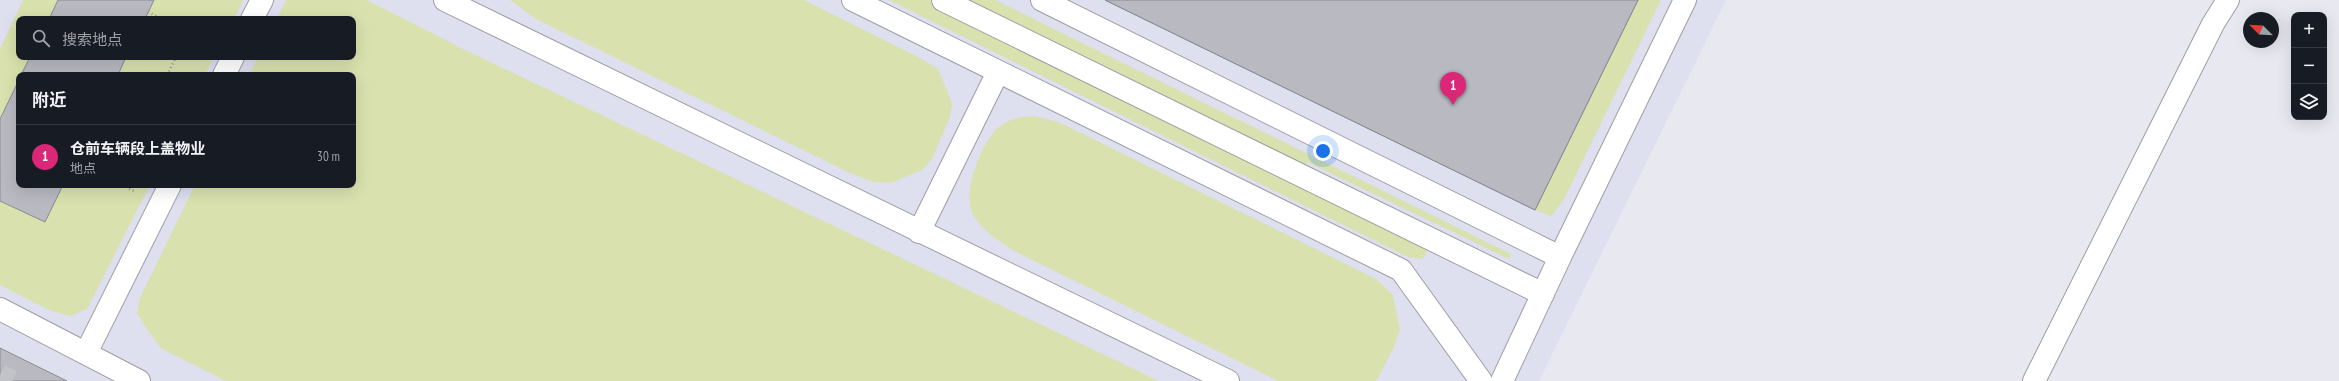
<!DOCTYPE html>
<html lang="zh">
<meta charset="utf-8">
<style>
body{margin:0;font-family:"PT Sans Narrow","Noto Sans SC",sans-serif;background:#20242c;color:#f1f3f6}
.controls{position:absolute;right:12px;top:12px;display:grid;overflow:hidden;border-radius:8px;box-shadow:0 4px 16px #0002}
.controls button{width:36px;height:36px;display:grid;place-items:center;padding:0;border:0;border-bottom:1px solid #363941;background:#171b24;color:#f1f3f6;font:20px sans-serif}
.compass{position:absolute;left:2243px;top:12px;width:36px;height:36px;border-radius:50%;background:#171b24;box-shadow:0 4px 16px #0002;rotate:294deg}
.you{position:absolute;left:1323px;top:151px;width:14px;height:14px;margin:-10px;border:3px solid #fff;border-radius:50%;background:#1a73e8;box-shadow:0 0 0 6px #1a73e833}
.badge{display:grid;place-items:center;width:26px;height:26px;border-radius:50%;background:#db2777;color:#fff;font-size:13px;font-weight:700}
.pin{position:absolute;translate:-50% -33px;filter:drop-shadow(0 1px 2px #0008)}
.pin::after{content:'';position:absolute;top:21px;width:14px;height:12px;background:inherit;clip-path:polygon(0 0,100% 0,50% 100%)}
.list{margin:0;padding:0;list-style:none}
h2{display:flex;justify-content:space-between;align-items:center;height:52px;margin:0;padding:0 16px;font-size:17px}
h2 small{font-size:13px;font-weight:400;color:#9ea1a6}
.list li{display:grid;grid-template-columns:26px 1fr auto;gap:12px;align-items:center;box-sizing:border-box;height:64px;padding:0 16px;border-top:1px solid #363941}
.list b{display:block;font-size:15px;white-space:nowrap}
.list p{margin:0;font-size:13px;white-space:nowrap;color:#9ea1a6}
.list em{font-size:13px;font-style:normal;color:#9ea1a6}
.icon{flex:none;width:22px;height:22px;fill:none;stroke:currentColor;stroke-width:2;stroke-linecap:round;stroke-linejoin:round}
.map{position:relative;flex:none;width:2339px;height:381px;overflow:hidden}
.search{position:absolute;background:#171b24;box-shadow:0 4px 16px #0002;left:16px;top:16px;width:340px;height:44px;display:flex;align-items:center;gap:10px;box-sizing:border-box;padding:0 14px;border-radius:8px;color:#9ea1a6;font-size:15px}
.panel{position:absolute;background:#171b24;box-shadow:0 4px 16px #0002;left:16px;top:72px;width:340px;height:116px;border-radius:8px}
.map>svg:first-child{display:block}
.built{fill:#dedfef;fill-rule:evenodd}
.green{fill:#d9e1ae}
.building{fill:#b8b9c1;stroke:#8a8b92}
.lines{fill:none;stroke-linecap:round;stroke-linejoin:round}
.minor-tunnel{stroke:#c2c2c9;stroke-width:22;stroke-dasharray:22 11;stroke-linecap:butt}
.minor-casing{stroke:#9d9ea5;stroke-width:24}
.path{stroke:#96969c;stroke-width:2.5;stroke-dasharray:1 3;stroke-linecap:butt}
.minor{stroke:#fff;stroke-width:22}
</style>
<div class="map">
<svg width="2339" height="381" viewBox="0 0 2339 381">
<rect width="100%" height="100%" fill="#e8e8f0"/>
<path class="built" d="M 0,0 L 1726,0 L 1539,381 L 0,381 ZM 19,19 L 353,19 L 353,57 L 19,57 ZM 19,75 L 353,75 L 353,185 L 19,185 Z"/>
<g class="green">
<path d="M 23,0 L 243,0 L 234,19 L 19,19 L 19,57 L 214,57 L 205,75 L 19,75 L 19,185 L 150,185 L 87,309 L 70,316 L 49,310 L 0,285 L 0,49 Z"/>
<path d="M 286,0 L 367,0 L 463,49 L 1159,381 L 226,381 L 162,349 L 148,331 L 137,313 L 139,300 L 195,185 L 353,185 L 353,75 L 249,75 L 258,57 L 353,57 L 353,19 L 277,19 Z"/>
<path d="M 510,0 L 804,0 L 920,58 L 938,69 L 952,103 L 950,117 L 932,159 L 922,170 L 891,183 L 872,182 L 848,172 L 536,19 Z"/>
<path d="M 889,0 L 995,0 L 1511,254 L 1509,259 L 1307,162 L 1298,185 L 1426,248 L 1426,255 L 1422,259 L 1408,257 Z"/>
<path d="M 1638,0 L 1661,0 L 1563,201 L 1551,216 L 1535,210 Z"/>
<path d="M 1034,116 L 1058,122 L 1077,131 L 1376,279 L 1393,295 L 1400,330 L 1394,347 L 1378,378 L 1375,381 L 1278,381 L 1014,251 C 999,241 981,230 973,214 C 961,193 982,141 999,127 C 1009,118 1022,117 1034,116 Z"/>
</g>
<g class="building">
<path d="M 58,0 L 154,0 L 145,19 L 49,19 Z"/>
<path d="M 1105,0 L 1638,0 L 1535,210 Z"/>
<path d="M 1105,0 L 1638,0 L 1535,210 Z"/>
<path d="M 30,57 L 126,57 L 118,75 L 21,75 Z"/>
<path d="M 19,80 L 19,185 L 63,185 L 45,222 L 0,201 L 0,119 Z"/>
<path d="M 0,348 L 67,381 L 0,381 Z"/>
</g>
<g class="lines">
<path class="minor-tunnel" d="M 0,375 L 12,381"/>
<defs>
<g id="minor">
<path d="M 445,0 L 1228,381"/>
<path d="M 853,0 L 1401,270 L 1481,381"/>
<path d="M 943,0 L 1543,294"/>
<path d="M 1042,0 L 1560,257 L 1685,0"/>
<path d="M 252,19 L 262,0"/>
<path d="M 224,75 L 233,57"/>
<path d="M 919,232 L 998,72"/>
<path d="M 0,309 L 139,381"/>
<path d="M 86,353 L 170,185"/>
<path d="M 1502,381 L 1560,257"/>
<path d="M 2034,381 L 2213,24 L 2228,0"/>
</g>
</defs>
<use href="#minor" class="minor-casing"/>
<g class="path">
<path d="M 148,12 L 162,19"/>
<path d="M 167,75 L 176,57"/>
<path d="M 122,185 L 136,192"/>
</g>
<use href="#minor" class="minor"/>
</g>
</svg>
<div class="controls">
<button>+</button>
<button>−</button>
<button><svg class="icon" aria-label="layers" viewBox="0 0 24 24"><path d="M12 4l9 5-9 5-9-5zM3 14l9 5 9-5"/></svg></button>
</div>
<svg class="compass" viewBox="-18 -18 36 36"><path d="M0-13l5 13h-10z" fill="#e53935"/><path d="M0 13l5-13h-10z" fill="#9ea1a6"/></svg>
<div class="you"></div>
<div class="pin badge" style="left:1453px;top:105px">1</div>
<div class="search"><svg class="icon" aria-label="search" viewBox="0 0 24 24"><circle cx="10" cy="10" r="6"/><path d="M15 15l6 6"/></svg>搜索地点</div>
<section class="panel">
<h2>附近<small></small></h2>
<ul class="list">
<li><span class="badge">1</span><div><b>仓前车辆段上盖物业</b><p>地点</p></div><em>30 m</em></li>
</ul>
</section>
</div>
